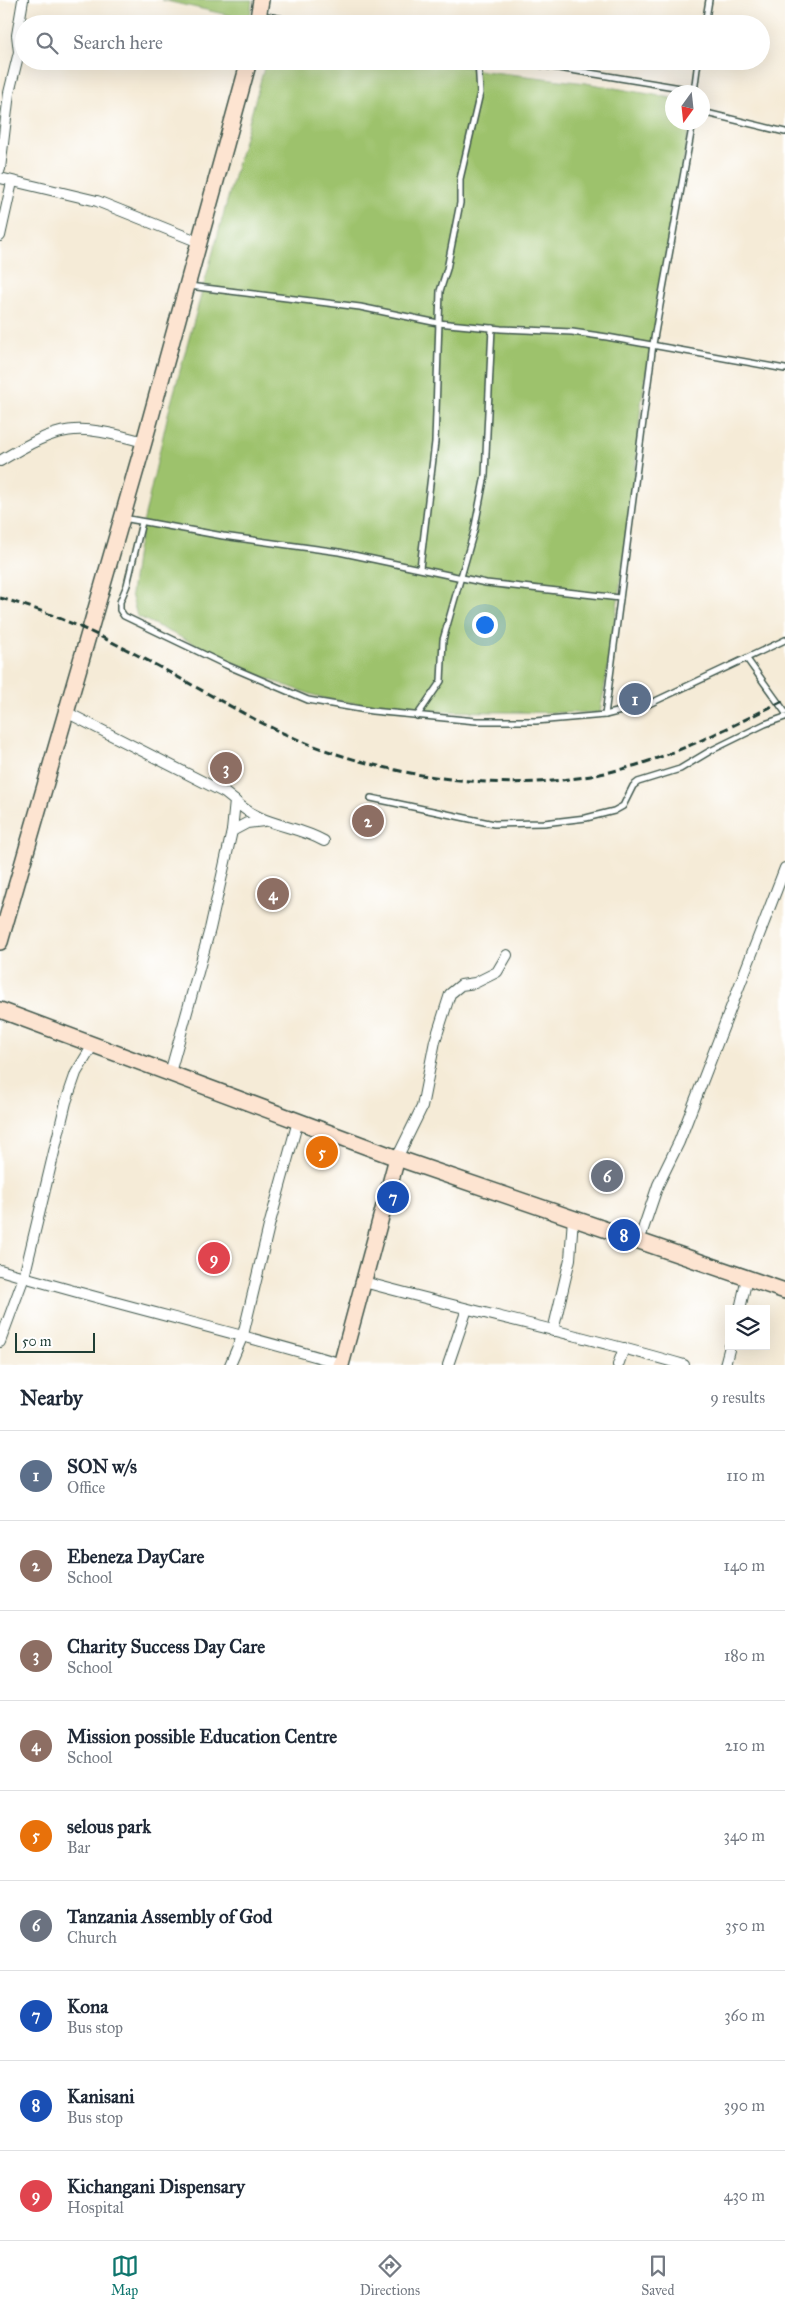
<!DOCTYPE html>
<style>
body{margin:0;font-family:"IM FELL Great Primer",serif;background:#f6f6f7;color:#1f2937}
.controls{position:absolute;right:15px;bottom:15px;display:grid;overflow:hidden;border-radius:0px;box-shadow:0 5px 20px #0002}
.controls button{width:45px;height:45px;display:grid;place-items:center;padding:0;border:0;border-bottom:1px solid #e0e1e3;background:#fff;color:#1f2937;font:25px sans-serif}
.compass{position:absolute;left:665px;top:85px;width:45px;height:45px;border-radius:50%;background:#fff;box-shadow:0 5px 20px #0002;rotate:195deg}
.scale{position:absolute;left:15px;bottom:12px;width:80px;box-sizing:border-box;padding-left:5px;border:2px solid #1f3d34;border-top:0;font-size:14px;line-height:18px;white-space:nowrap;color:#1f3d34;-webkit-text-stroke:4px #fff;paint-order:stroke}
.you{position:absolute;left:484px;top:624px;width:18px;height:18px;margin:-12px;border:4px solid #fff;border-radius:50%;background:#1a73e8;box-shadow:0 0 0 8px #1a73e833}
.badge{display:grid;place-items:center;width:32px;height:32px;border-radius:50%;background:#0f766e;color:#fff;font-size:16px;font-weight:700}
.pin{position:absolute;translate:-50% -50%;border:2px solid #fff;box-shadow:0 1px 5px #0006}
.list{margin:0;padding:0;list-style:none}
h2{display:flex;justify-content:space-between;align-items:center;height:65px;margin:0;padding:0 20px;font-size:21px}
h2 small{font-size:16px;font-weight:400;color:#747a83}
.list li{display:grid;grid-template-columns:32px 1fr auto;gap:15px;align-items:center;box-sizing:border-box;height:90px;padding:0 20px;border-top:1px solid #e0e1e3}
.list b{display:block;font-size:19px;white-space:nowrap}
.list p{margin:0;font-size:16px;white-space:nowrap;color:#747a83}
.list em{font-size:16px;font-style:normal;color:#747a83}
.icon{flex:none;width:28px;height:28px;fill:none;stroke:currentColor;stroke-width:2;stroke-linecap:round;stroke-linejoin:round}
.map{position:relative;flex:none;width:785px;height:1365px;overflow:hidden}
.search{position:absolute;background:#fff;box-shadow:0 5px 20px #0002;left:15px;right:15px;top:15px;height:55px;display:flex;align-items:center;gap:12px;box-sizing:border-box;padding:0 18px;border-radius:28px;color:#747a83;font-size:19px}
.sheet{height:875px;background:#fff}
nav{display:flex;justify-content:space-around;align-items:center;box-sizing:border-box;height:70px;border-top:1px solid #e0e1e3;background:#fff;font-size:14px;color:#747a83}
nav a{display:grid;justify-items:center;gap:2px}
nav .on{color:#0f766e}
.map>svg:first-child{display:block}
.green{fill:#9dc26c;stroke:#5e8050}
.lines{fill:none;stroke-linecap:round;stroke-linejoin:round}
.lane-casing{stroke:#3f574c;stroke-width:8}
.street-casing{stroke:#3f574c;stroke-width:12}
.secondary-casing{stroke:#3f574c;stroke-width:18}
.lane{stroke:#fff;stroke-width:5}
.street{stroke:#fff;stroke-width:10}
.secondary{stroke:#fde4d1;stroke-width:15}
.rail{stroke:#1f3d34;stroke-width:3;stroke-dasharray:8 4;stroke-linecap:butt}
</style>
<div class="map">
<svg width="785" height="1365" viewBox="0 0 785 1365">
<rect width="100%" height="100%" fill="#fff"/>
<filter id="ink" filterUnits="userSpaceOnUse"><feTurbulence type="fractalNoise" baseFrequency=".02" numOctaves="2"/><feDisplacementMap in="SourceGraphic" scale="10" xChannelSelector="R" yChannelSelector="G"/><feConvolveMatrix kernelMatrix="1 2 1 2 8 2 1 2 1" color-interpolation-filters="sRGB"/></filter>
<filter id="wash" filterUnits="userSpaceOnUse"><feTurbulence type="fractalNoise" baseFrequency=".0096" numOctaves="4" result="noise"/><feDisplacementMap in="SourceGraphic" scale="20" xChannelSelector="R" yChannelSelector="G"/><feGaussianBlur stdDeviation="1.12" result="paint"/><feColorMatrix in="noise" values="0 0 0 0 0 0 0 0 0 0 0 0 0 0 0 0 0 1.4 0 .05"/><feComposite in="paint" operator="in"/></filter>
<g filter="url(#wash)">
<rect width="100%" height="100%" fill="#f5ebd7"/>
<g class="green">
<path d="M 162,0 L 252,0 L 250,20 Z"/>
<path d="M 266,61 L 441,61 L 484,71 L 586,83 L 672,98 L 672,122 L 690,123 L 641,404 L 633,496 L 610,656 L 600,713 L 409,711 L 325,699 L 267,679 L 137,616 L 131,594 L 137,550 L 168,414 Z"/>
</g>
</g>
<g filter="url(#ink)">
<g class="lines">
<defs>
<g id="lane">
<path d="M 261,15 L 310,24"/>
<path d="M 705,24 L 709,0"/>
<path d="M 516,61 L 693,90"/>
<path d="M 694,92 L 698,61"/>
<path d="M 702,112 L 785,132"/>
<path d="M 189,286 L 360,307 L 438,323 L 501,329 L 572,332 L 607,337 L 785,369"/>
<path d="M 123,518 L 223,536 L 339,552 L 486,583 L 620,598"/>
<path d="M 142,522 L 127,585 L 120,602 L 120,610 L 124,616 L 226,665 L 308,700 L 372,711 L 476,721 L 536,721 L 605,715 L 649,704 L 785,640"/>
<path d="M 420,568 L 435,442 L 440,291 L 447,269 L 460,203 L 460,179 L 480,93 L 478,61"/>
<path d="M 747,659 L 785,712"/>
<path d="M 605,715 L 653,344 L 693,122"/>
<path d="M 417,716 L 441,681 L 443,640 L 474,531 L 485,475 L 492,328"/>
<path d="M 371,798 L 494,824 L 544,823 L 586,818 L 614,811 L 623,806 L 633,786 L 638,782 L 680,769 L 710,751 L 765,724 L 785,717"/>
</g>
<g id="street">
<path d="M 0,169 L 9,93 L 19,52 L 17,35 L 23,0"/>
<path d="M 0,178 L 97,201 L 199,242"/>
<path d="M 0,236 L 12,182"/>
<path d="M 0,461 C 62,424 74,423 144,442"/>
<path d="M 66,712 L 225,793 L 235,801 L 232,831 L 210,929 L 170,1073"/>
<path d="M 235,801 C 262,827 294,824 324,841"/>
<path d="M 232,831 L 247,823 L 264,821"/>
<path d="M 397,1158 L 422,1107 L 435,1041 L 450,994 L 461,985 L 475,983 L 497,972 L 507,955"/>
<path d="M 639,1241 L 658,1185 L 679,1142 L 785,868"/>
<path d="M 0,1270 C 113,1304 228,1330 342,1364"/>
<path d="M 364,1282 C 470,1311 578,1334 684,1365"/>
<path d="M 740,1309 L 747,1278"/>
<path d="M 553,1331 L 570,1259 L 573,1218"/>
<path d="M 0,1342 L 24,1277 L 66,1102 L 76,1073 L 93,1045"/>
<path d="M 230,1365 L 243,1335 L 269,1226 L 298,1121"/>
<path d="M 448,1365 L 467,1309"/>
<path d="M 618,1365 L 624,1348"/>
<path d="M 725,1365 L 730,1346"/>
</g>
<g id="secondary">
<path d="M 257,24 L 261,0"/>
<path d="M 0,942 L 144,442 L 249,61"/>
<path d="M 0,1010 L 397,1158 L 785,1291"/>
<path d="M 341,1365 L 397,1158"/>
</g>
</defs>
<use href="#lane" class="lane-casing"/>
<use href="#street" class="street-casing"/>
<use href="#secondary" class="secondary-casing"/>
<use href="#lane" class="lane"/>
<use href="#street" class="street"/>
<use href="#secondary" class="secondary"/>
<path class="rail" d="M 0,598 C 93,623 177,679 262,723 C 366,776 504,799 618,770 C 676,756 731,726 785,700"/>
</g>
</g>
</svg>
<div class="controls">
<button><svg class="icon" aria-label="layers" viewBox="0 0 24 24"><path d="M12 4l9 5-9 5-9-5zM3 14l9 5 9-5"/></svg></button>
</div>
<svg class="compass" viewBox="-18 -18 36 36"><path d="M0-13l5 13h-10z" fill="#e53935"/><path d="M0 13l5-13h-10z" fill="#747a83"/></svg>
<div class="scale">50 m</div>
<div class="you"></div>
<div class="pin badge" style="left:635px;top:699px;background:#5c6f8a">1</div>
<div class="pin badge" style="left:368px;top:821px;background:#8d6e63">2</div>
<div class="pin badge" style="left:226px;top:768px;background:#8d6e63">3</div>
<div class="pin badge" style="left:273px;top:894px;background:#8d6e63">4</div>
<div class="pin badge" style="left:322px;top:1152px;background:#e8710a">5</div>
<div class="pin badge" style="left:607px;top:1176px;background:#6b7280">6</div>
<div class="pin badge" style="left:393px;top:1197px;background:#1a4fb4">7</div>
<div class="pin badge" style="left:624px;top:1235px;background:#1a4fb4">8</div>
<div class="pin badge" style="left:214px;top:1258px;background:#e0444e">9</div>
<div class="search"><svg class="icon" aria-label="search" viewBox="0 0 24 24"><circle cx="10" cy="10" r="6"/><path d="M15 15l6 6"/></svg>Search here</div>
</div>
<section class="sheet">
<h2>Nearby<small>9 results</small></h2>
<ul class="list">
<li><span class="badge" style="background:#5c6f8a">1</span><div><b>SON w/s</b><p>Office</p></div><em>110 m</em></li>
<li><span class="badge" style="background:#8d6e63">2</span><div><b>Ebeneza DayCare</b><p>School</p></div><em>140 m</em></li>
<li><span class="badge" style="background:#8d6e63">3</span><div><b>Charity Success Day Care</b><p>School</p></div><em>180 m</em></li>
<li><span class="badge" style="background:#8d6e63">4</span><div><b>Mission possible Education Centre</b><p>School</p></div><em>210 m</em></li>
<li><span class="badge" style="background:#e8710a">5</span><div><b>selous park</b><p>Bar</p></div><em>340 m</em></li>
<li><span class="badge" style="background:#6b7280">6</span><div><b>Tanzania Assembly of God</b><p>Church</p></div><em>350 m</em></li>
<li><span class="badge" style="background:#1a4fb4">7</span><div><b>Kona</b><p>Bus stop</p></div><em>360 m</em></li>
<li><span class="badge" style="background:#1a4fb4">8</span><div><b>Kanisani</b><p>Bus stop</p></div><em>390 m</em></li>
<li><span class="badge" style="background:#e0444e">9</span><div><b>Kichangani Dispensary</b><p>Hospital</p></div><em>430 m</em></li>
</ul>
</section>
<nav>
<a class="on"><svg class="icon" aria-label="map" viewBox="0 0 24 24"><path d="M3 6l6-2 6 2 6-2v14l-6 2-6-2-6 2zM9 4v14M15 6v14"/></svg>Map</a>
<a><svg class="icon" aria-label="directions" viewBox="0 0 24 24"><path d="M12 3l9 9-9 9-9-9zM9 14v-3h6M13 9l2 2-2 2"/></svg>Directions</a>
<a><svg class="icon" aria-label="saved" viewBox="0 0 24 24"><path d="M7 4h10v16l-5-4-5 4z"/></svg>Saved</a>
</nav>
